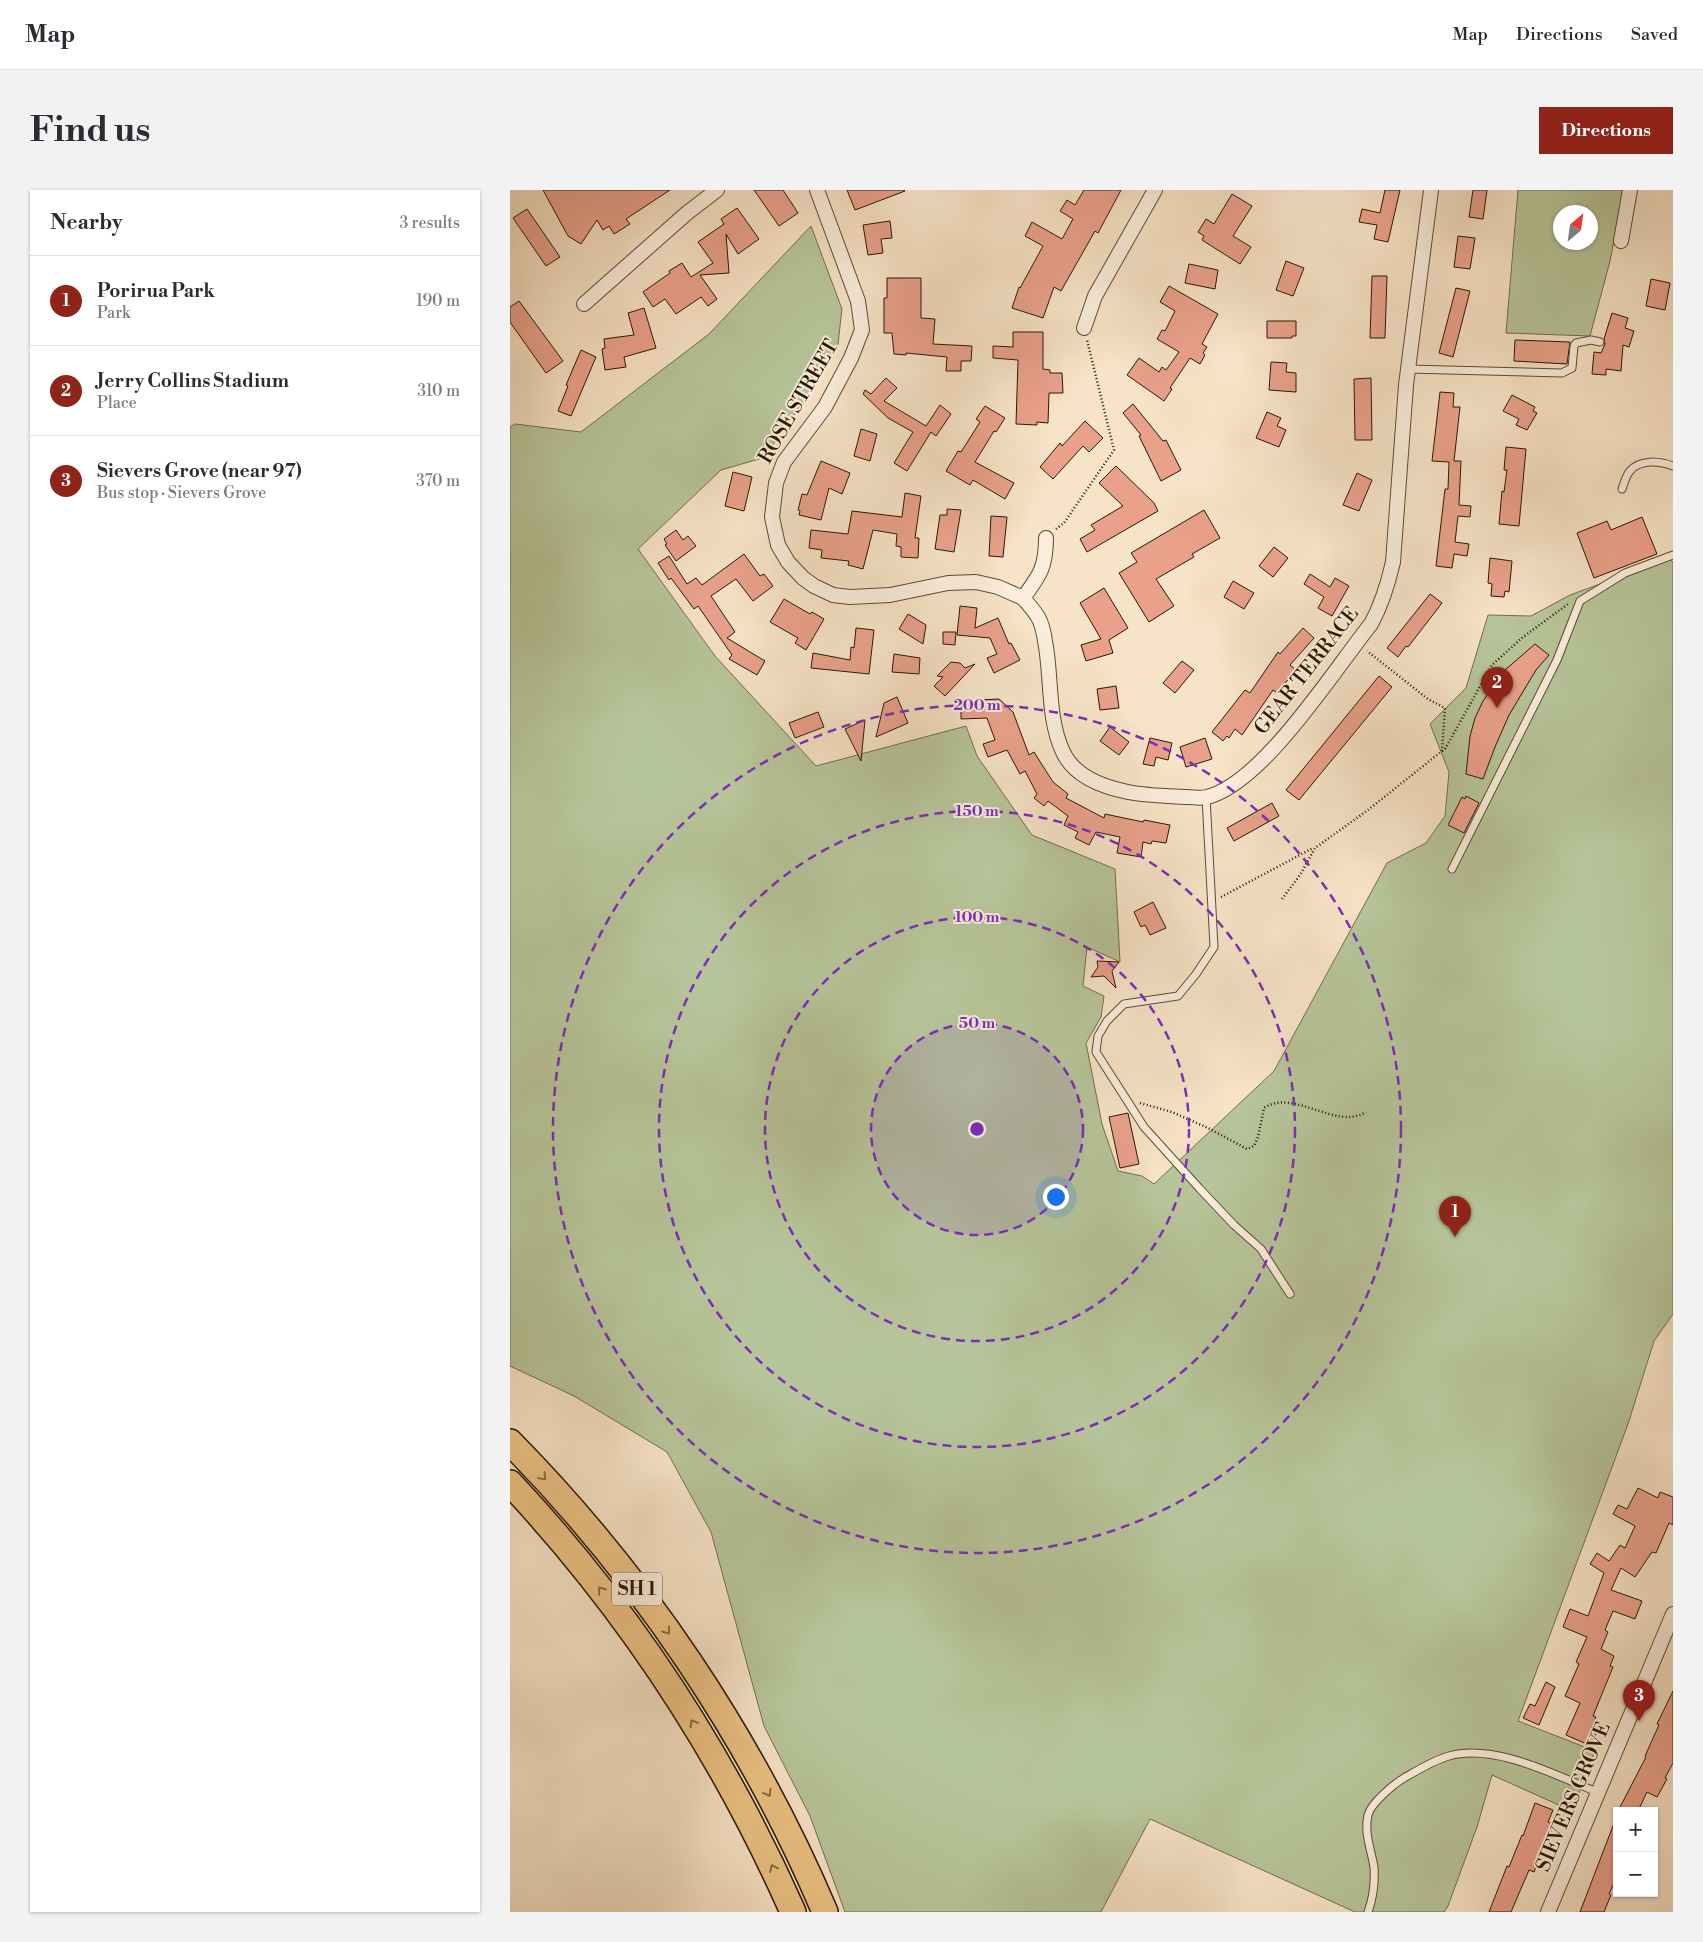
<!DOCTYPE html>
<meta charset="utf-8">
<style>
body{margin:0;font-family:"Libre Bodoni",serif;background:#f2f2f3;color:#2b2b33}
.controls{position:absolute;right:15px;bottom:15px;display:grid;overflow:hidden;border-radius:0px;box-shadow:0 1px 4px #0004}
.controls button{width:45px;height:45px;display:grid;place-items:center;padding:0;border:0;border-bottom:1px solid #e1e1e2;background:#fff;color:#2b2b33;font:25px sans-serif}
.compass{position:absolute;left:1043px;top:15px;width:45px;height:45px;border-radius:50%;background:#fff;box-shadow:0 1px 4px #0004;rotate:29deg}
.you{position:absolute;left:545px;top:1006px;width:18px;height:18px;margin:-12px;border:4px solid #fff;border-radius:50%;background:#1a73e8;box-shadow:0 0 0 8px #1a73e833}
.badge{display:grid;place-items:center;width:32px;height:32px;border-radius:50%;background:#8f2418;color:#fff;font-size:16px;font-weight:700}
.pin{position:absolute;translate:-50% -41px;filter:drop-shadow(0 1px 2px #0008)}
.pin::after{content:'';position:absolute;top:26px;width:18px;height:15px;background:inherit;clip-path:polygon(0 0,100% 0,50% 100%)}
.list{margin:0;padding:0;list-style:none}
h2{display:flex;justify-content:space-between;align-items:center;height:65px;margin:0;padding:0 20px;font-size:21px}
h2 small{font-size:16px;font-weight:400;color:#7c7c81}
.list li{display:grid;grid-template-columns:32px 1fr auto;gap:15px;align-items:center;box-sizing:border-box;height:90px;padding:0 20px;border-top:1px solid #e1e1e2}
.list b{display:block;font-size:19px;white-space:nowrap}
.list p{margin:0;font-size:16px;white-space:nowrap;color:#7c7c81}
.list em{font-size:16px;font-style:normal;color:#7c7c81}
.map{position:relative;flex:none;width:1163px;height:1722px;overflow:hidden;border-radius:0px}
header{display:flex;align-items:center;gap:30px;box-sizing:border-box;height:70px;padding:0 25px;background:#fff;border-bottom:1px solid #e1e1e2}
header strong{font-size:24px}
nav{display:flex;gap:28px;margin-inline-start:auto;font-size:18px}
.intro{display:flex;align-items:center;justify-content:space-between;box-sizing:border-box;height:120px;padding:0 30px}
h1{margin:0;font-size:35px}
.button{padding:12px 22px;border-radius:0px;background:#8f2418;color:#fff;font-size:18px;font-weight:700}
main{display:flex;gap:30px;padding:0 30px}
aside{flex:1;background:#fff;border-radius:0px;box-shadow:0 1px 4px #0004}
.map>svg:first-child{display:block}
.green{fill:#b7c59a;stroke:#706e4e;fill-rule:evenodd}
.building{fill:#eaa18c;stroke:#281802}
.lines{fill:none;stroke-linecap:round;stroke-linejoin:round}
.service-casing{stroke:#5c4b33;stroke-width:9}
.minor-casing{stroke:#5c4b33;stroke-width:16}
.motorway-casing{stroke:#281802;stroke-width:28}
.path{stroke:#281802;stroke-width:2.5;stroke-dasharray:1 2.5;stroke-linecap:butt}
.service{stroke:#faeddb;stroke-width:7}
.minor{stroke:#faeddb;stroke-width:14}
.motorway{stroke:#ecc284;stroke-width:25}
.oneway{stroke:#8a6d43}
.ring{fill:none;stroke:#7b2cbf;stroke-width:2.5;stroke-dasharray:9 6}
.labels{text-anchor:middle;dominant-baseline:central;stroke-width:4;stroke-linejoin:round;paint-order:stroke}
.shield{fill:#faeddb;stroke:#675843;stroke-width:1}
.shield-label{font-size:19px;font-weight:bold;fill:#281802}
.street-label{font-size:20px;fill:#281802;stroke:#faeddb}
.centre{fill:#7b2cbf;stroke:#faeddb;stroke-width:2.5}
.ring-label{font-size:15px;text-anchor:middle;font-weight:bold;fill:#7b2cbf;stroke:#faeddb;stroke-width:4;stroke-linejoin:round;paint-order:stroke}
</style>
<header>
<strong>Map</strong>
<nav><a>Map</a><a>Directions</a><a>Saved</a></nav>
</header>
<div class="intro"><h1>Find us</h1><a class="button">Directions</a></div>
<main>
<aside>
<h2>Nearby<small>3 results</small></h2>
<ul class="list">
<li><span class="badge">1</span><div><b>Porirua Park</b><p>Park</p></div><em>190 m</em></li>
<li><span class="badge">2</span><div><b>Jerry Collins Stadium</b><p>Place</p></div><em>310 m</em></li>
<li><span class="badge">3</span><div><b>Sievers Grove (near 97)</b><p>Bus stop · Sievers Grove</p></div><em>370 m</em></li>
</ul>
</aside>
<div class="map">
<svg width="1163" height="1722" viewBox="0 0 1163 1722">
<rect width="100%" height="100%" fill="#f7e3c7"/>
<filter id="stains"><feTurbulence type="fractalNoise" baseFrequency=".004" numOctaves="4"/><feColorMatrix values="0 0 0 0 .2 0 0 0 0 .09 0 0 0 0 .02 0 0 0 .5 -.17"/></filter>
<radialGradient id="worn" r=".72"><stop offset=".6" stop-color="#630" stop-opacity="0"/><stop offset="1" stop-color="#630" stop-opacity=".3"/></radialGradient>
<g class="green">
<path d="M 1008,0 L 1114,0 L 1100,71 L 1080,146 L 996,143 ZM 1050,22 L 1080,22 L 1080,52 L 1050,52 Z"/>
<path d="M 301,36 L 332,119 L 328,154 L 301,203 L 269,244 L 256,267 L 211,280 L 128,359 L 205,466 L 306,576 L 456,536 L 467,566 L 522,645 L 605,679 L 610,772 L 577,757 L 573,796 L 594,806 L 591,827 L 576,853 L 592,934 L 608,981 L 632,986 L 644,994 L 764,881 L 877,673 L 916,653 L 935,626 L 939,582 L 920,534 L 956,498 L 978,425 L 1021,426 L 1060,405 L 1158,369 L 1163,372 L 1163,1124 L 1144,1151 L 1118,1234 L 1008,1531 L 1085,1561 L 1062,1621 L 982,1585 L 967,1637 L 938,1716 L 934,1722 L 845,1722 L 640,1629 L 591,1722 L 335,1722 L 300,1626 L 254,1536 L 201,1342 L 157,1262 L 64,1206 L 0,1176 L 0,237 L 5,234 L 71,242 L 199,144 Z"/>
</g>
<g class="building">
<path d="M 33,0 L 160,0 L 116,29 L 120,34 L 104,44 L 99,36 L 93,40 L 87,30 L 71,54 L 58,46 Z"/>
<path d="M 244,0 L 273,0 L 288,23 L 269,36 Z"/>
<path d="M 337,0 L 394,0 L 395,1 L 345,20 Z"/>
<path d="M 574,0 L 611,0 L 588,43 L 585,41 L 551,101 L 544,97 L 533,128 L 502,118 L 509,97 L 510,98 L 533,56 L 515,46 L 522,32 L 552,49 L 563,29 L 550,21 L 557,10 L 565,15 Z"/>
<path d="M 875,0 L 890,0 L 878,52 L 864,49 L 867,35 L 849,32 L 852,19 L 870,23 Z"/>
<path d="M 963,0 L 977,0 L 973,29 L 959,27 Z"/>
<path d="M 722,4 L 742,16 L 723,46 L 741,57 L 730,74 L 692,50 L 694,46 L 688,42 L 696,29 L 704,34 Z"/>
<path d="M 227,18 L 249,49 L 228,64 L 216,44 L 219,83 L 190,85 L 207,109 L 198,116 L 191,107 L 166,124 L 155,109 L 143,117 L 133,102 L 160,83 L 159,81 L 172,73 L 181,87 L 203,73 L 188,52 L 214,34 L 211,29 Z"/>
<path d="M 17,19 L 50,67 L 36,76 L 3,28 Z"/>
<path d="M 380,31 L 382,48 L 371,49 L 373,63 L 358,65 L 353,35 Z"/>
<path d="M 948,46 L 965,48 L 960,79 L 944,77 Z"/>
<path d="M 776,71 L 794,78 L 783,106 L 766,100 Z"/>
<path d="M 679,74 L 708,80 L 705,99 L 675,93 Z"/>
<path d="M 862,86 L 877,86 L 875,148 L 860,148 Z"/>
<path d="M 377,88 L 411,88 L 411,128 L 425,129 L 423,154 L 462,156 L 461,171 L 451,171 L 451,181 L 436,181 L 437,167 L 396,163 L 396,165 L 384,164 L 382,143 L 374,143 L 374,108 L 377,108 Z"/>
<path d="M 1141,89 L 1160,93 L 1155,120 L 1136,116 Z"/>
<path d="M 659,96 L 708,124 L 692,154 L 697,157 L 693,163 L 695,165 L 690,174 L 680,168 L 660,198 L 662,199 L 654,211 L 617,185 L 629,168 L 649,182 L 652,177 L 656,180 L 669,162 L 647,149 L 652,140 L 655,141 L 665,121 L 650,112 Z"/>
<path d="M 946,98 L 960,101 L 943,167 L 929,163 Z"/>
<path d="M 9,111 L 53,171 L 36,183 L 0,132 L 0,117 Z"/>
<path d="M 134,118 L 146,158 L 114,167 L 116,177 L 95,180 L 92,159 L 95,158 L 94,149 L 124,145 L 118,123 Z"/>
<path d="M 1102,123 L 1118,128 L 1115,138 L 1124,141 L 1119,157 L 1113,155 L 1111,181 L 1096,179 L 1096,185 L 1082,184 L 1084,162 L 1091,163 L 1095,154 L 1094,149 Z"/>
<path d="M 757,131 L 786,131 L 786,146 L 782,146 L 782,148 L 757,148 Z"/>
<path d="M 503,142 L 533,142 L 533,179 L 540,180 L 540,183 L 552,183 L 553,203 L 539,203 L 538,233 L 527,232 L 527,235 L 506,234 L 508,170 L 483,168 L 483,156 L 503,157 Z"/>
<path d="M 1005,150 L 1060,152 L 1057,174 L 1004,171 Z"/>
<path d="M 71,160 L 86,167 L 61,226 L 48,221 L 58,196 L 56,195 Z"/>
<path d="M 761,172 L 777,173 L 776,182 L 786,183 L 786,202 L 759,200 Z"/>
<path d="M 376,188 L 387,198 L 374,211 L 416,236 L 430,215 L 441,224 L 426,246 L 421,242 L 397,281 L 384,273 L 403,242 L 378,228 L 353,204 L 355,200 L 361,204 Z"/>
<path d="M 861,188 L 862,250 L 845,250 L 844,189 Z"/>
<path d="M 930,202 L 944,203 L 943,217 L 950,217 L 944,271 L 951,271 L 949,315 L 961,316 L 960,327 L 948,326 L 945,352 L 959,354 L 957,366 L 944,364 L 942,378 L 926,376 L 935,299 L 938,299 L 939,272 L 922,271 Z"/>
<path d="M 1002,205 L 1025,217 L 1023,221 L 1027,223 L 1017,240 L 1006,235 L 1009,229 L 993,221 Z"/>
<path d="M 623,214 L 653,251 L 656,250 L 671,280 L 651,291 L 629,246 L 631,245 L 613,223 Z"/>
<path d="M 475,216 L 495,228 L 486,242 L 484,241 L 465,272 L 504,293 L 495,309 L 463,290 L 460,295 L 436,281 L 448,261 L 451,262 L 470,232 L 466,229 Z"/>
<path d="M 757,222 L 771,228 L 767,236 L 776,240 L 769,257 L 746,248 Z"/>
<path d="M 575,231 L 593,248 L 579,262 L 573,256 L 543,289 L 530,277 L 550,253 L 552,256 Z"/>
<path d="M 351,239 L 367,244 L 360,271 L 344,266 Z"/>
<path d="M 996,257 L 1016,259 L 1009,336 L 989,334 L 992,301 L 994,302 L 997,280 L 994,280 Z"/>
<path d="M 311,271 L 340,283 L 332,304 L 319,298 L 311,330 L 289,325 L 290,321 L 288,320 L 292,304 L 297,305 Z"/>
<path d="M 606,276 L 644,313 L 648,321 L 577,362 L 570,349 L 585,340 L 581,335 L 613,316 L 589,293 Z"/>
<path d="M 223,282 L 242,287 L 234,321 L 215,316 Z"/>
<path d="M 847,283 L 862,290 L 849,321 L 833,315 Z"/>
<path d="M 395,303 L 411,306 L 405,348 L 409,348 L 408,368 L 391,367 L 391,357 L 386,356 L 387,344 L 363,340 L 353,379 L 338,375 L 339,371 L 311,368 L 312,360 L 299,358 L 301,340 L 338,344 L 342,321 L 392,327 Z"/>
<path d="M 437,319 L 451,320 L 444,362 L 425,359 L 430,325 L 437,325 Z"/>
<path d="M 694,320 L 710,348 L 682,364 L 684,367 L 646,389 L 664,416 L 639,432 L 609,383 L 627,372 L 621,363 Z"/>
<path d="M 481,326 L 497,327 L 493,367 L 479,366 Z"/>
<path d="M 1132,327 L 1147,364 L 1084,388 L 1067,343 L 1097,331 L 1101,340 Z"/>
<path d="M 166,340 L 173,350 L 178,346 L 186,356 L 166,371 L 155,355 L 157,354 L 154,349 Z"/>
<path d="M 764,357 L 778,368 L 763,387 L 749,376 Z"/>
<path d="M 234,364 L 250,386 L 254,384 L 263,396 L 243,411 L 226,389 L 201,406 L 225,442 L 217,448 L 255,471 L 247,485 L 219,469 L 222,465 L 188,416 L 184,419 L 161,388 L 159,390 L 148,373 L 159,366 L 177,394 L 186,388 L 192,395 Z"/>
<path d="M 980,368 L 1002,371 L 999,402 L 995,401 L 994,407 L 981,406 L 982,394 L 978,393 Z"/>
<path d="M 800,384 L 820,397 L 825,388 L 839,396 L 822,426 L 808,418 L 814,407 L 794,394 Z"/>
<path d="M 723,391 L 744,403 L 734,419 L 714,407 Z"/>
<path d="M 594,398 L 618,438 L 599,450 L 603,463 L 576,471 L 571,455 L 591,449 L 570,413 Z"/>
<path d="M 920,404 L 932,413 L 898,457 L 896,456 L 888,467 L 877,458 Z"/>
<path d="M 274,409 L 300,424 L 302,422 L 314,429 L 296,460 L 285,453 L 288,448 L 260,432 Z"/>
<path d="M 450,416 L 467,418 L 465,438 L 488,428 L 499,454 L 501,453 L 510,470 L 484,483 L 477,468 L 487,464 L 480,448 L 447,445 Z"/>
<path d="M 398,424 L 416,435 L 413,454 L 389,439 Z"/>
<path d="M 346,438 L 364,440 L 359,484 L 301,478 L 303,463 L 340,470 L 341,457 L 344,458 Z"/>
<path d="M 793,438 L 804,448 L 780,475 L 786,480 L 767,503 L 763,500 L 732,545 L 725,539 L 719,548 L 717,546 L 713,551 L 702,542 L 735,500 L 740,503 L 768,462 L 770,464 Z"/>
<path d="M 433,442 L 446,442 L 445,455 L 433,454 Z"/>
<path d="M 1025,454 L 1039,465 L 1026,480 L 999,525 L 985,557 L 973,589 L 956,584 L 960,546 L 965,528 L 973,511 L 995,480 Z"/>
<path d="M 384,464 L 410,468 L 409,484 L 382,482 Z"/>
<path d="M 672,471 L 684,480 L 665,503 L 653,493 Z"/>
<path d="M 441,472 L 450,473 L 455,478 L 465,474 L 435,506 L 424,496 L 433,487 L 427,486 Z"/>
<path d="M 869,486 L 882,497 L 789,610 L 776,600 Z"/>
<path d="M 606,496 L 609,518 L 590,520 L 587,499 Z"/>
<path d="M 387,507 L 398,533 L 366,547 L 374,513 Z"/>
<path d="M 489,509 L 503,522 L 519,565 L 524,562 L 543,592 L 558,604 L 556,608 L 594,628 L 595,624 L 633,632 L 634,630 L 660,635 L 656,653 L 642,651 L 641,654 L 633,652 L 631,667 L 607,663 L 610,647 L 586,642 L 579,655 L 565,648 L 568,642 L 554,635 L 558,626 L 538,611 L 534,616 L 524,608 L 527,604 L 515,581 L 510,584 L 497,560 L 478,567 L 473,554 L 485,550 L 477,528 L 451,529 L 451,515 L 467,515 L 467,510 Z"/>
<path d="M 308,522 L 314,537 L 285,548 L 279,533 Z"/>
<path d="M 355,530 L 351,571 L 335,539 Z"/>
<path d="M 600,537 L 619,552 L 609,565 L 590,551 Z"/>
<path d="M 640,548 L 662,553 L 658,570 L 646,567 L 644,576 L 633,574 Z"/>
<path d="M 695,548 L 702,569 L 676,577 L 670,557 Z"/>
<path d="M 956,606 L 969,613 L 954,643 L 938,635 L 952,607 L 955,609 Z"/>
<path d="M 762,613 L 769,626 L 724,651 L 717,638 Z"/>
<path d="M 643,712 L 656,738 L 640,745 L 635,735 L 631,737 L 624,722 Z"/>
<path d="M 587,771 L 609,772 L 602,781 L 606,798 L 594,786 L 581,787 L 588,777 Z"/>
<path d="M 618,923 L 629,974 L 610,978 L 599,927 Z"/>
<path d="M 1128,1298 L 1148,1308 L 1150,1302 L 1163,1307 L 1163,1335 L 1159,1333 L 1146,1363 L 1142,1362 L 1125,1387 L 1111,1378 L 1101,1400 L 1132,1411 L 1125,1429 L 1103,1421 L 1095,1440 L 1098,1442 L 1091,1459 L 1104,1466 L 1100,1476 L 1103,1477 L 1083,1526 L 1086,1527 L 1081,1538 L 1087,1541 L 1081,1556 L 1056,1545 L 1070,1513 L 1055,1506 L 1069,1474 L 1066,1472 L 1077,1447 L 1053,1437 L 1060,1419 L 1078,1426 L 1094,1383 L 1080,1374 L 1087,1363 L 1099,1371 L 1110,1355 L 1115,1358 L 1125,1336 L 1103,1324 L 1108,1315 L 1117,1319 Z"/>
<path d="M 1036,1492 L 1045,1497 L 1029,1535 L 1013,1528 L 1020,1514 L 1025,1516 Z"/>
<path d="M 1163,1501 L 1163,1573 L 1155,1588 L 1157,1589 L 1147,1607 L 1137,1602 L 1128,1621 L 1108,1621 L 1136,1567 L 1135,1566 L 1149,1535 L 1147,1534 Z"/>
<path d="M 1025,1613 L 1043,1620 L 1038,1632 L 1043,1634 L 1040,1645 L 1038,1645 L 1024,1682 L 1019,1680 L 1001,1722 L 979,1722 L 997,1676 L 999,1677 L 1012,1645 L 1013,1646 Z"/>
<path d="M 1106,1628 L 1107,1686 L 1099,1704 L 1101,1705 L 1094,1722 L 1070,1722 Z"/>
</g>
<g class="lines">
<defs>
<g id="service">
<path d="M 898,179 L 1052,183 L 1062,178 L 1064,156 L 1066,153 L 1081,150 L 1090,152"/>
<path d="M 1112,299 C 1114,294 1116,285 1120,281 C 1130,269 1150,271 1163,276"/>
<path d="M 696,607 L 704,757 L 686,784 L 668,806 L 614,814 L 597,831 L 588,846 L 586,862 L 634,937 L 690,999 L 724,1035 L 751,1059 L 780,1104"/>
<path d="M 942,679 L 1047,470 L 1070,411 L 1115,383 L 1163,365"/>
<path d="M 858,1722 C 863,1708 865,1692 864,1677 C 861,1659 854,1644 858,1625 C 861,1613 884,1594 894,1588 C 908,1580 924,1570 939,1566 C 984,1553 1045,1585 1087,1602"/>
</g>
<g id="minor">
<path d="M 307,0 L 348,111 L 352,140 L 341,168 L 315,217 L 274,272 L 266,293 L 262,327 L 268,355 L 278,372 L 293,388 L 304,396 L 323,405 L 340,407 L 380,405 L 438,393 L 466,392 L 488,397 L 513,408 C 530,385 536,377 536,348"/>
<path d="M 1111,51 L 1120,0"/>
<path d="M 74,114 L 177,23 L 207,0"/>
<path d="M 574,138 L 585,106 L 645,0"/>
<path d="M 513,408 C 518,414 525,421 529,429 C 532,435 534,444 535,451 C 542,486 537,528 553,562 C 564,586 593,597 618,602 C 638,606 658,606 678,607 C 683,607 691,609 697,607 C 753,593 824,480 861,434 C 872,414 878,394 883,372 L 896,195 L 921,0"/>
<path d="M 1038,1722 L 1163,1424"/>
</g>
<g id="motorway">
<path d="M 0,1252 C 133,1387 241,1548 315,1722"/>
<path d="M 0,1293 C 118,1419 213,1564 283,1722"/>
</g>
</defs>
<use href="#service" class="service-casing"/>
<use href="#minor" class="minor-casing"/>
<use href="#motorway" class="motorway-casing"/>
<g class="path">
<path d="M 546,339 L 554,333 L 604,260 L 577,150"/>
<path d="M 932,561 L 935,559 L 982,475 L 1013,447 L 1058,414"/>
<path d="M 711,707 L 803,658"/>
<path d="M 772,709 L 790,685 L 805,658 L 858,620 L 932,561 L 935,518 L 918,509 L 857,461"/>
<path d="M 630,913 L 662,922 L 698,938 L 737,959 L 744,956 L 748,947 L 754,918 C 784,898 826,941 856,922"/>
</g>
<use href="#service" class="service"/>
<use href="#minor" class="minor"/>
<use href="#motorway" class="motorway"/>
</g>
<defs><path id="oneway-chevron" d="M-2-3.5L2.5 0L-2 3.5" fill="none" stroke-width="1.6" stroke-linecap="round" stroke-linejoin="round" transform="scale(1.25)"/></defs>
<g class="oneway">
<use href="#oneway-chevron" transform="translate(33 1287) rotate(49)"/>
<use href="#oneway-chevron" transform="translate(91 1400) rotate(-128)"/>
<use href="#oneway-chevron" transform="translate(157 1441) rotate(54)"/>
<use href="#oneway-chevron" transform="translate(183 1533) rotate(-121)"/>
<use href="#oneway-chevron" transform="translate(258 1603) rotate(61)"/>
<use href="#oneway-chevron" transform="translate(263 1678) rotate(-115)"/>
</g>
<circle cx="467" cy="939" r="106" fill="#7b2cbf" fill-opacity=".12"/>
<g class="ring">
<circle cx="467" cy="939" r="106"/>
<circle cx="467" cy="939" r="212"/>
<circle cx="467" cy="939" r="318"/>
<circle cx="467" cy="939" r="424"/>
</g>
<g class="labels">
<rect class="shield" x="102" y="1382.5" width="50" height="33" rx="4"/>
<g class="shield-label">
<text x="127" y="1399">SH 1</text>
</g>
<g class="street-label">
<text transform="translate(289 212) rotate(-60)">ROSE STREET</text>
<text transform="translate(797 481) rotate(-52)">GEAR TERRACE</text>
<text transform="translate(1064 1607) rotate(-67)">SIEVERS GROVE</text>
</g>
</g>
<circle cx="467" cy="939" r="8" class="centre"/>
<g class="ring-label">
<text x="467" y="520">200 m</text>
<text x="467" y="626">150 m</text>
<text x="467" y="732">100 m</text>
<text x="467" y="838">50 m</text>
</g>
<rect width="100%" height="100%" filter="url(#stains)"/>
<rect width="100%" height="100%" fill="url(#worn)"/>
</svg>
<div class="controls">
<button>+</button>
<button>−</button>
</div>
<svg class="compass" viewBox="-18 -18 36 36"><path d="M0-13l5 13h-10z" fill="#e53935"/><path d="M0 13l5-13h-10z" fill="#7c7c81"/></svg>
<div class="you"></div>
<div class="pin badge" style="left:945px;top:1047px">1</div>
<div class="pin badge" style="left:987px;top:518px">2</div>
<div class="pin badge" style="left:1129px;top:1531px">3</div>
</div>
</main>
